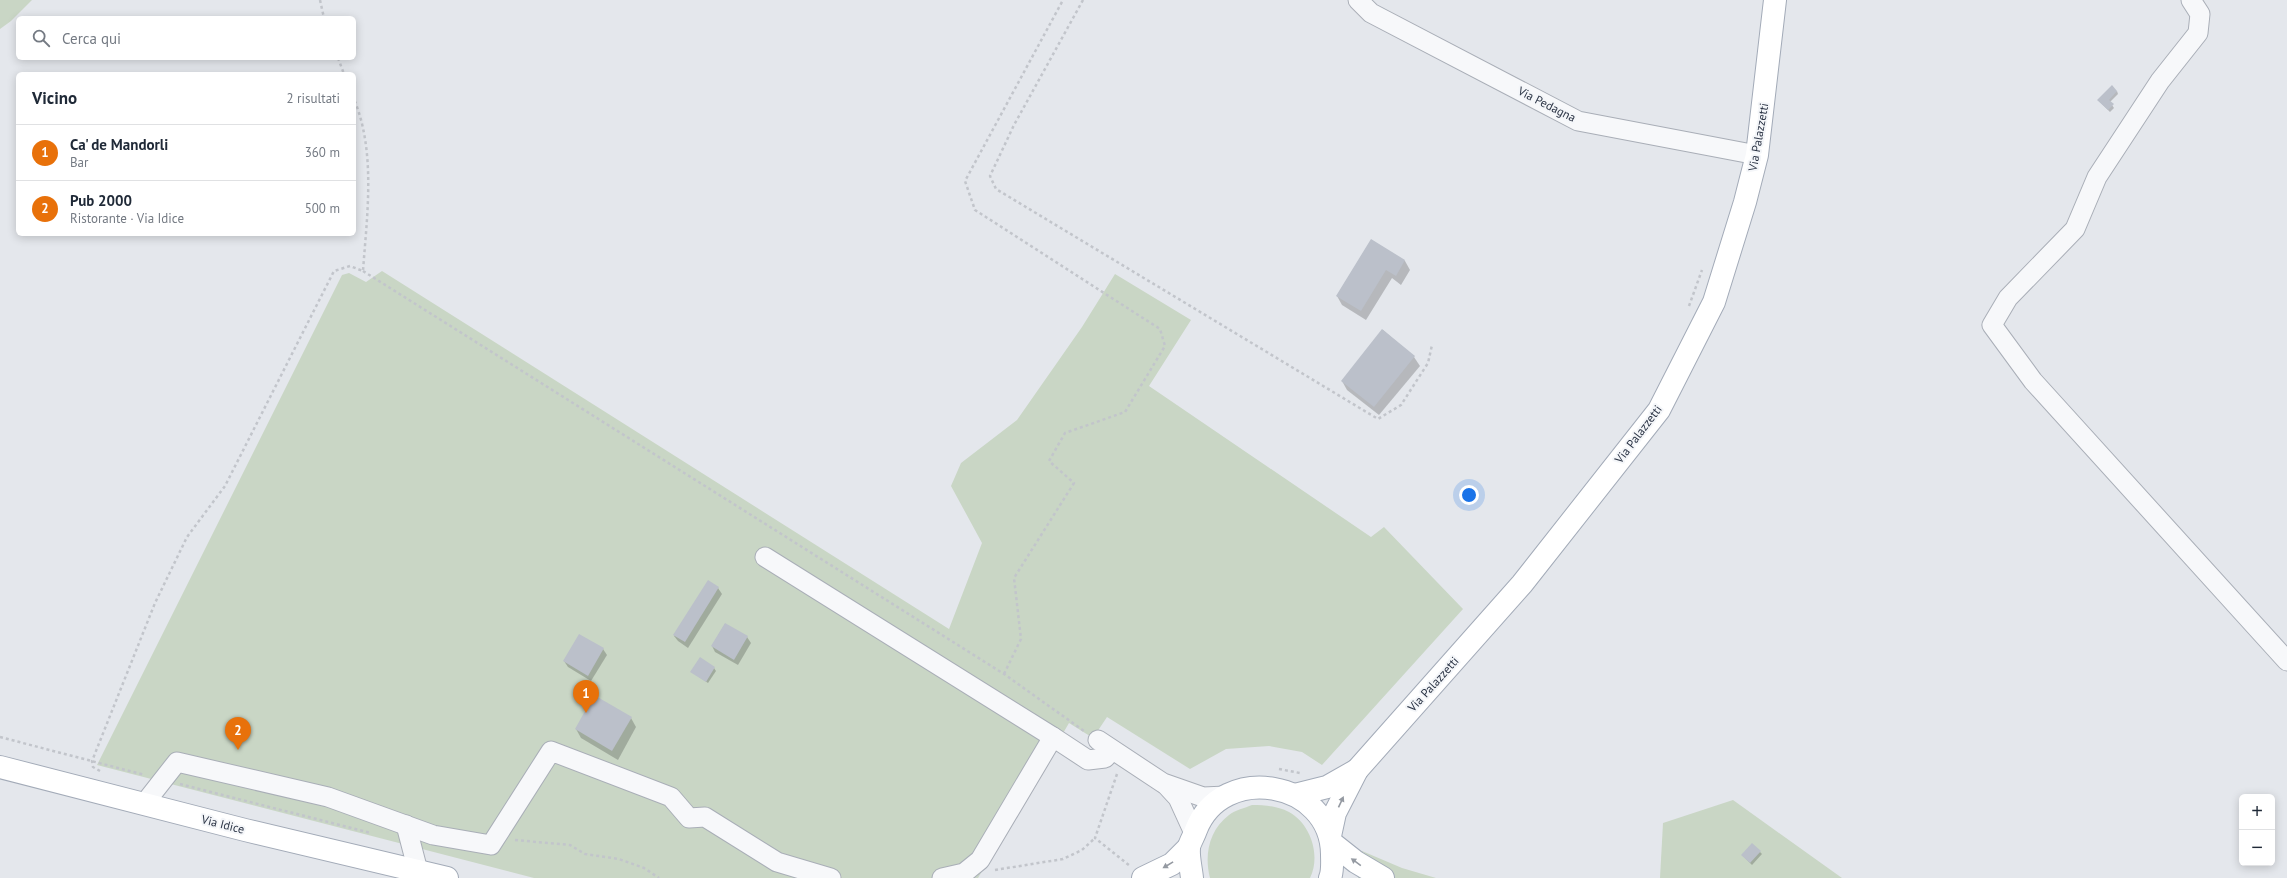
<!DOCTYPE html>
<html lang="it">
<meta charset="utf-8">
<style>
body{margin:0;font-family:"PT Sans",sans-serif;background:#f6f6f7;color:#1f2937}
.controls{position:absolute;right:12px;bottom:12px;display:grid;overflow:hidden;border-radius:6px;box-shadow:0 2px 10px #0003}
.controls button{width:36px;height:36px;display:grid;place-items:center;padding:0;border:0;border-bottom:1px solid #e0e1e3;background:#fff;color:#1f2937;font:20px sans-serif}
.you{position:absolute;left:1469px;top:495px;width:14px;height:14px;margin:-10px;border:3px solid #fff;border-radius:50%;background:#1a73e8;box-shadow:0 0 0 6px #1a73e833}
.badge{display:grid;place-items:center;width:26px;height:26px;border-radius:50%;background:#ea580c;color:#fff;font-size:13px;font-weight:700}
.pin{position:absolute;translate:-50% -33px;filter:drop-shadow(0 1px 2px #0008)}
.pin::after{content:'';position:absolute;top:21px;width:14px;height:12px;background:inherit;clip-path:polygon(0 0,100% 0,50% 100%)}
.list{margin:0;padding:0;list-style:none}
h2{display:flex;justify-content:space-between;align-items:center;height:52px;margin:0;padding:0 16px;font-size:17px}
h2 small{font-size:13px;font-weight:400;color:#747a83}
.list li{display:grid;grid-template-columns:26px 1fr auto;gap:12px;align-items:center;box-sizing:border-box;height:56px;padding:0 16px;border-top:1px solid #e0e1e3}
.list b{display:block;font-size:15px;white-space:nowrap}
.list p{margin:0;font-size:13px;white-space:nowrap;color:#747a83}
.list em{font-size:13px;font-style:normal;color:#747a83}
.icon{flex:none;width:22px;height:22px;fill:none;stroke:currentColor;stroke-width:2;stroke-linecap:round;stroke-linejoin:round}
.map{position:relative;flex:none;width:2287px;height:878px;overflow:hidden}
.search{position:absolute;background:#fff;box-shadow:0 2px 10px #0003;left:16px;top:16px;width:340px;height:44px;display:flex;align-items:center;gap:10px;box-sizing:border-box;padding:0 14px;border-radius:6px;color:#747a83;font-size:15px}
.panel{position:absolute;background:#fff;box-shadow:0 2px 10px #0003;left:16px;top:72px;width:340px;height:164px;border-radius:6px}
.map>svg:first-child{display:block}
.green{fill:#c9d6c5}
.shadow{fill:#0003}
.building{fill:#bbc0ca}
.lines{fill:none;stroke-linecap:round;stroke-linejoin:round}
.minor-casing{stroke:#a9aeb7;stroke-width:21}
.major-casing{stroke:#a3abb8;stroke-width:24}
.path{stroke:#c2c5cb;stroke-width:2.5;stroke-dasharray:3 3;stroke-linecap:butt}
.minor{stroke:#f7f8fa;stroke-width:19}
.major{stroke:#fff;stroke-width:22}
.oneway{fill:#959aa2}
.labels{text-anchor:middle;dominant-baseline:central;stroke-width:4;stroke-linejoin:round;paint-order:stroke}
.street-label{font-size:12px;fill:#2b3445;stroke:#f4f6f9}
</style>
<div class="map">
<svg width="2287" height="878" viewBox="0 0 2287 878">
<rect width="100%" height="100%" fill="#e4e7ec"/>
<g class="green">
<path d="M 0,0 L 32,0 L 11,21 L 0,29 Z"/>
<path d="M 382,271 L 949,629 L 982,543 L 951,486 L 961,463 L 1017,420 L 1082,327 L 1115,274 L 1191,320 L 1149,386 L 1371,537 L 1384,527 L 1463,609 L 1322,765 L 1302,752 L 1269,746 L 1226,749 L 1190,769 L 1107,717 L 1093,738 L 1069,723 L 978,878 L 534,878 L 97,765 L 342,275 L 349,273 L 366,282 Z"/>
<path d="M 1733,800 L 1842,878 L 1660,878 L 1663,823 Z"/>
<path d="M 1252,805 C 1265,805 1277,806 1289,812 C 1311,824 1321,856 1310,878 L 1210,878 C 1204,855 1209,830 1229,815 C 1235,810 1245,808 1252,805 Z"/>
<path d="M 1362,851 L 1402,868 L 1436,878 L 1358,878 Z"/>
</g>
<g class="shadow">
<path d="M 2117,91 L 2118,94 L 2110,102 L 2114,108 L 2110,112 L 2098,100 Z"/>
<path d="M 1371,241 L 1405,261 L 1410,270 L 1401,285 L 1392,278 L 1366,320 L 1342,305 L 1337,296 Z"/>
<path d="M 1383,330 L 1414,357 L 1420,366 L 1379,415 L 1347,390 L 1342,381 Z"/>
<path d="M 708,582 L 718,588 L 722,594 L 688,648 L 678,641 L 674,636 Z"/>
<path d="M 725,624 L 747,637 L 751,643 L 738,665 L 715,652 L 712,646 Z"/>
<path d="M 603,649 L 607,655 L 591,681 L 568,667 L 564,661 Z"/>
<path d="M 714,668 L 716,671 L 708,683 L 692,672 Z"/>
<path d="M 631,718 L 636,727 L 618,760 L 581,738 L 576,729 Z"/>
<path d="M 1760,852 L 1762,854 L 1752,865 L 1742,855 Z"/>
</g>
<g class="building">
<path d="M 2112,85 L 2117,91 L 2109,100 L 2114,104 L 2108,110 L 2097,100 Z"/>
<path d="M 1371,239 L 1405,260 L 1396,276 L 1386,270 L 1361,311 L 1336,296 Z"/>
<path d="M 1382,329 L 1415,356 L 1374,407 L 1341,381 Z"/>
<path d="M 708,580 L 719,587 L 685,642 L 673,635 Z"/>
<path d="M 725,623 L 748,636 L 734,660 L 711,646 Z"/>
<path d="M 579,634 L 604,648 L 588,676 L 563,661 Z"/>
<path d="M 700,657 L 715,667 L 706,682 L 690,672 Z"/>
<path d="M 594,695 L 632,717 L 612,751 L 575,729 Z"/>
<path d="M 1752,843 L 1761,851 L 1750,863 L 1741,855 Z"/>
</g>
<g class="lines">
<defs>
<g id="minor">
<path d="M 1358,0 L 1371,13 L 1578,121 L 1757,155"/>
<path d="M 2191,0 L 2200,14 L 2198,33 L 2160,81 L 2097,177 L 2075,229 L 2008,298 L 1992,325 L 2033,381 L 2287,661"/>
<path d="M 765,557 L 1053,737"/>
<path d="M 1098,740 L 1163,783 L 1203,797 L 1226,796"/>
<path d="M 1166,785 L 1178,798 L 1194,833"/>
<path d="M 144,804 L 177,762 L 328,797 L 433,835 L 491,845 L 551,751 L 671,797 L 689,818 L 705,817 L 777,862 L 831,878"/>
<path d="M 406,825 L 418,871"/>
<path d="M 942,878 L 964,873 L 980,860 L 1053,737 L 1088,760 L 1105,758 L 1112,750"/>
</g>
<g id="major">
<path d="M 0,767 L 245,830 L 447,878"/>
<path d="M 1295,795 L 1327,787 L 1357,770"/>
<path d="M 1330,836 L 1335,813 L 1357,770 L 1522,584 L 1659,410 L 1714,302 L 1745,202 L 1757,155 L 1775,0"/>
<path d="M 1332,843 L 1356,862 L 1383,878"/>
<path d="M 1143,878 L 1172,864 L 1189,847"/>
<path d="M 1192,878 C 1191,868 1188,857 1189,847 C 1190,842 1194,836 1196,830 C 1222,762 1331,780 1332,854 C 1332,862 1333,871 1330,878"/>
</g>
</defs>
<use href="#minor" class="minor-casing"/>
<use href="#major" class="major-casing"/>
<g class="path">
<path d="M 320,0 L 324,18"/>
<path d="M 1083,0 L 1014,125 L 990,176 L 996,189 L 1378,419 L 1401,405 L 1428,363 L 1432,345"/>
<path d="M 338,58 L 344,74"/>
<path d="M 363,271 L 1004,674 L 1084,731"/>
<path d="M 1689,306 L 1702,270"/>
<path d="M 1004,674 L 1021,639 L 1014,578 L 1074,483 L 1049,461 L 1065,433 L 1125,412 L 1165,346 L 1160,329 L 975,210 L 965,181 L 1063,0"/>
<path d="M 0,737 L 145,775"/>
<path d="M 1279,769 L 1300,773"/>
<path d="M 100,771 L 93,767 L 92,761 L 155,603 L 187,537 L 225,486 L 334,271 L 350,266 L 363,271 C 367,215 376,152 354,99"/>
<path d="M 1117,774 L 1095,838 L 1130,866"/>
<path d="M 180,784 L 371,833"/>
<path d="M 515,840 L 570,845 L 585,854 L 619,859 L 644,868 L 659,878"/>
<path d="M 995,870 L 1063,859 L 1082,850 L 1095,838"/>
</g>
<use href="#minor" class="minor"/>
<use href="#major" class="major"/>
</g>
<defs><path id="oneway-solid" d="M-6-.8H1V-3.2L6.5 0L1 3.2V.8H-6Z"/></defs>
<g class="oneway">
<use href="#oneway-solid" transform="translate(1341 802) rotate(-65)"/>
<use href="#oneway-solid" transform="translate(1356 862) rotate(-144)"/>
<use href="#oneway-solid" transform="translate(1168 865) rotate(149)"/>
</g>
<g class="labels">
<g class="street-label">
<text transform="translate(1547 104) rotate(27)">Via Pedagna</text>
<text transform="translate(1758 137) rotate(-80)">Via Palazzetti</text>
<text transform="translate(1638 434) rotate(-53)">Via Palazzetti</text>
<text transform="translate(1433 684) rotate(-48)">Via Palazzetti</text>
<text transform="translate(223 824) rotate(14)">Via Idice</text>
</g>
</g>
</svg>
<div class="controls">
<button>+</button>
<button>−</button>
</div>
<div class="you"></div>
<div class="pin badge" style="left:586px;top:713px;background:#e8710a">1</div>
<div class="pin badge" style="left:238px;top:750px;background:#e8710a">2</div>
<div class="search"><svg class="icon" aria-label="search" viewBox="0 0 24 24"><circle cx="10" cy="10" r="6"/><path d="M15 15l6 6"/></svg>Cerca qui</div>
<section class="panel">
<h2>Vicino<small>2 risultati</small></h2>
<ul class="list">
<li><span class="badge" style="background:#e8710a">1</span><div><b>Ca' de Mandorli</b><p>Bar</p></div><em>360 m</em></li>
<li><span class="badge" style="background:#e8710a">2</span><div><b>Pub 2000</b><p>Ristorante · Via Idice</p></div><em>500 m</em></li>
</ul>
</section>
</div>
